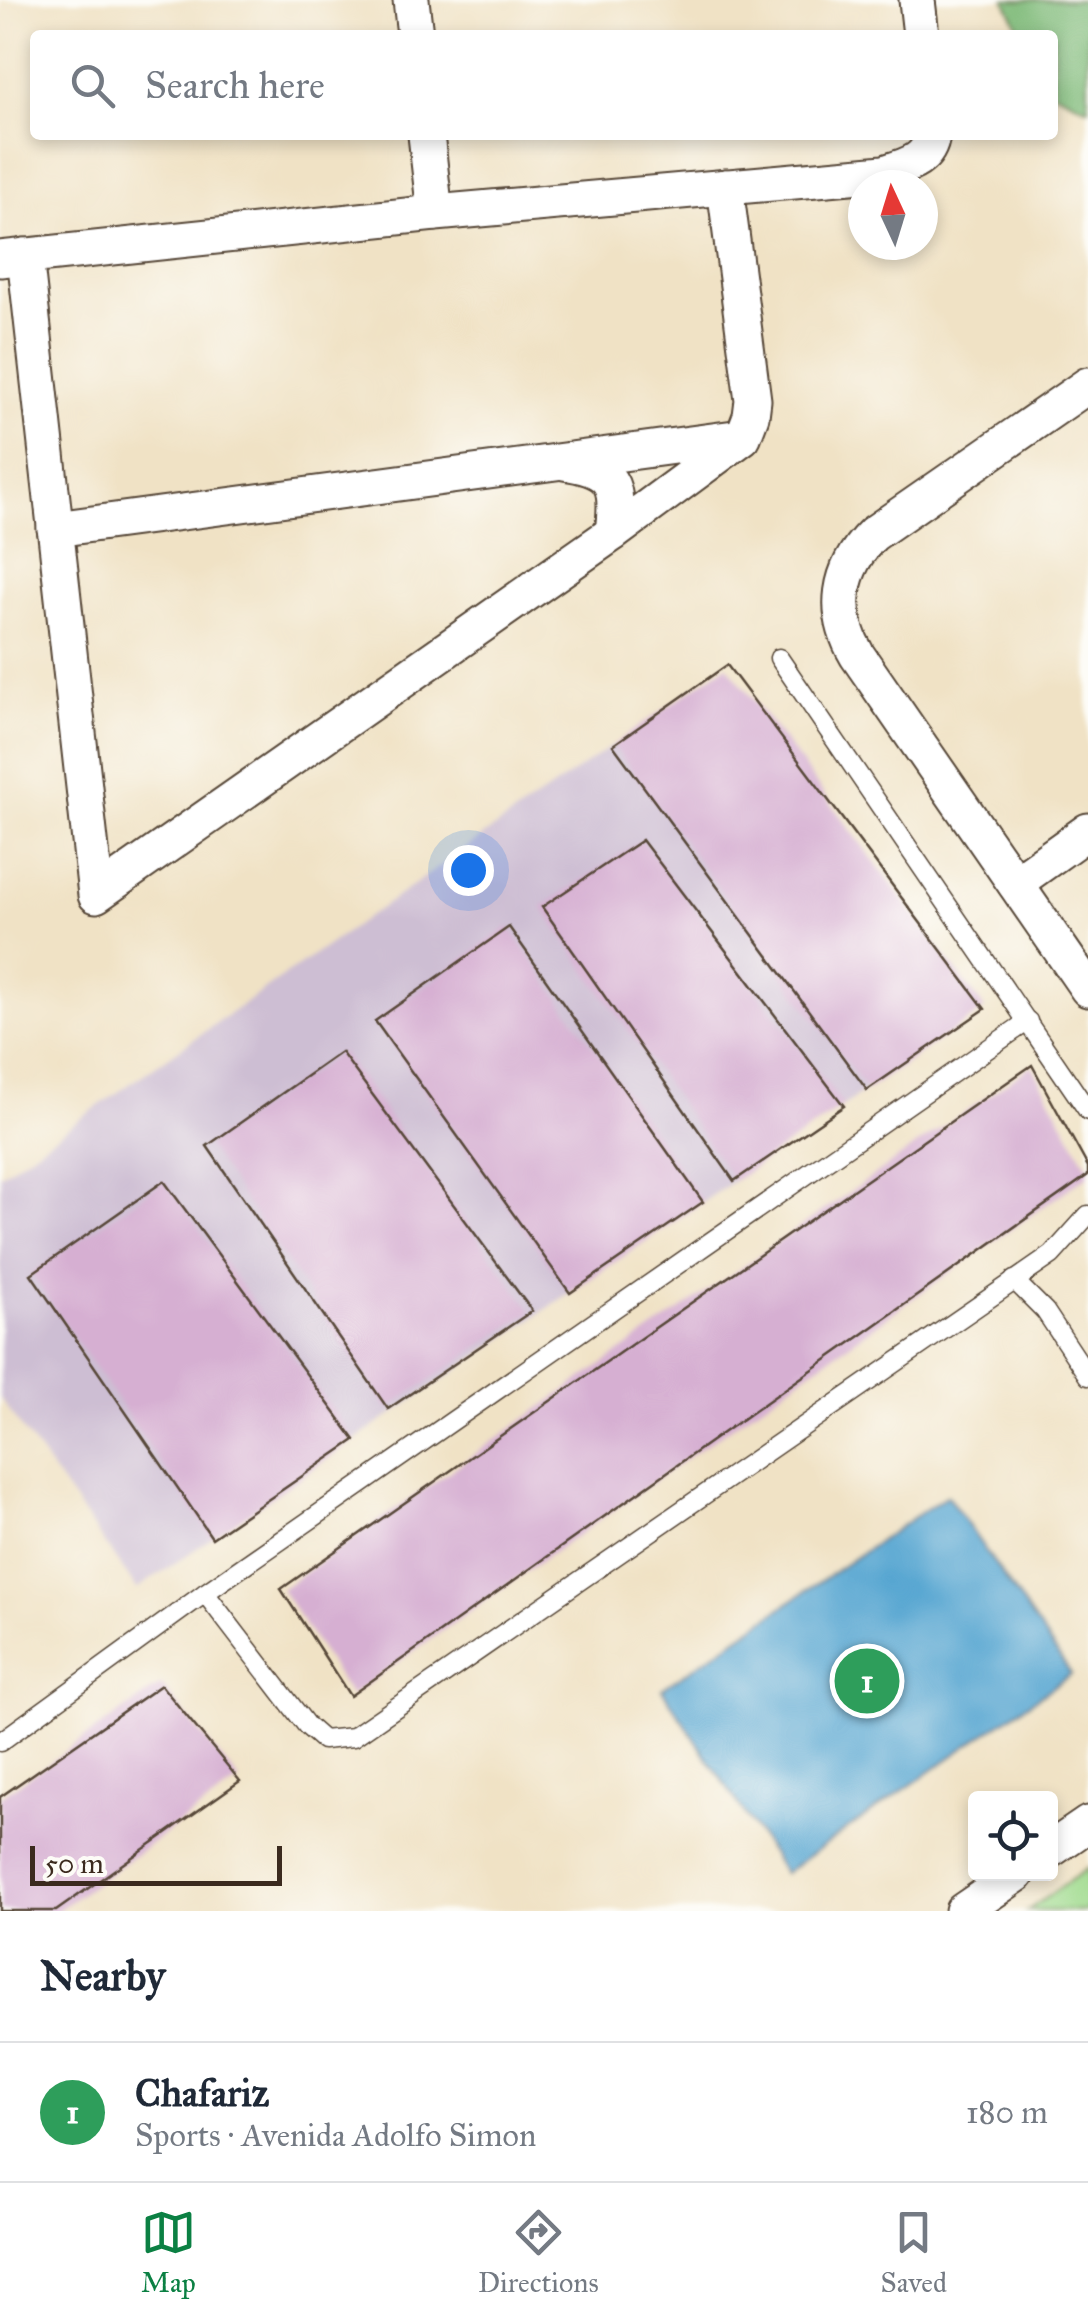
<!DOCTYPE html>
<meta charset="utf-8">
<style>
body{margin:0;font-family:"IM FELL Great Primer",serif;background:#f2f2f3;color:#1f2937}
.controls{position:absolute;right:30px;bottom:30px;display:grid;overflow:hidden;border-radius:10px;box-shadow:0 5px 15px #0003}
.controls button{width:90px;height:90px;display:grid;place-items:center;padding:0;border:0;border-bottom:2px solid #e0e1e3;background:#fff;color:#1f2937;font:50px sans-serif}
.compass{position:absolute;left:848px;top:170px;width:90px;height:90px;border-radius:50%;background:#fff;box-shadow:0 5px 15px #0003;rotate:356deg}
.scale{position:absolute;left:30px;bottom:25px;width:252px;box-sizing:border-box;padding-left:10px;border:5px solid #3b2a1e;border-top:0;font-size:28px;line-height:35px;white-space:nowrap;color:#3b2a1e;-webkit-text-stroke:8px #fdfcf7;paint-order:stroke}
.you{position:absolute;left:468px;top:870px;width:35px;height:35px;margin:-25px;border:8px solid #fff;border-radius:50%;background:#1a73e8;box-shadow:0 0 0 15px #1a73e833}
.badge{display:grid;place-items:center;width:65px;height:65px;border-radius:50%;background:#0b8043;color:#fff;font-size:32px;font-weight:700}
.pin{position:absolute;translate:-50% -50%;border:5px solid #fff;box-shadow:0 2px 10px #0006}
.list{margin:0;padding:0;list-style:none}
h2{display:flex;justify-content:space-between;align-items:center;height:130px;margin:0;padding:0 40px;font-size:42px}
h2 small{font-size:32px;font-weight:400;color:#747a83}
.list li{display:grid;grid-template-columns:65px 1fr auto;gap:30px;align-items:center;box-sizing:border-box;height:140px;padding:0 40px;border-top:2px solid #e0e1e3}
.list b{display:block;font-size:38px;white-space:nowrap}
.list p{margin:0;font-size:32px;white-space:nowrap;color:#747a83}
.list em{font-size:32px;font-style:normal;color:#747a83}
.icon{flex:none;width:55px;height:55px;fill:none;stroke:currentColor;stroke-width:2;stroke-linecap:round;stroke-linejoin:round}
.map{position:relative;flex:none;width:1088px;height:1911px;overflow:hidden}
.search{position:absolute;background:#fff;box-shadow:0 5px 15px #0003;left:30px;right:30px;top:30px;height:110px;display:flex;align-items:center;gap:25px;box-sizing:border-box;padding:0 35px;border-radius:10px;color:#747a83;font-size:38px}
.sheet{height:270px;background:#fff}
nav{display:flex;justify-content:space-around;align-items:center;box-sizing:border-box;height:140px;border-top:2px solid #e0e1e3;background:#fff;font-size:28px;color:#747a83}
nav a{display:grid;justify-items:center;gap:5px}
nav .on{color:#0b8043}
.map>svg:first-child{display:block}
.industrial{fill:#cdbed3}
.green{fill:#a0db8f;stroke:#6e8256;stroke-width:2.5}
.forest{fill:#80bb7a;stroke:#5e724c;stroke-width:2.5}
.water{fill:#57a6d1;stroke:#496878;stroke-width:2.5}
.building{fill:#d6afd2}
.lines{fill:none;stroke-linecap:round;stroke-linejoin:round}
.service-casing{stroke:#564637;stroke-width:21}
.minor-casing{stroke:#564637;stroke-width:39}
.service{stroke:#fff;stroke-width:18}
.minor{stroke:#fff;stroke-width:35}
</style>
<div class="map">
<svg width="1088" height="1911" viewBox="0 0 1088 1911">
<rect width="100%" height="100%" fill="#fdfcf7"/>
<filter id="ink" filterUnits="userSpaceOnUse"><feTurbulence type="fractalNoise" baseFrequency=".01" numOctaves="2"/><feDisplacementMap in="SourceGraphic" scale="20" xChannelSelector="R" yChannelSelector="G"/><feConvolveMatrix kernelMatrix="1 2 1 2 8 2 1 2 1" color-interpolation-filters="sRGB"/></filter>
<filter id="wash" filterUnits="userSpaceOnUse"><feTurbulence type="fractalNoise" baseFrequency=".0048" numOctaves="4" result="noise"/><feDisplacementMap in="SourceGraphic" scale="40" xChannelSelector="R" yChannelSelector="G"/><feGaussianBlur stdDeviation="2.25" result="paint"/><feColorMatrix in="noise" values="0 0 0 0 0 0 0 0 0 0 0 0 0 0 0 0 0 1.4 0 .05"/><feComposite in="paint" operator="in"/></filter>
<g filter="url(#wash)">
<rect width="100%" height="100%" fill="#f0e2c5"/>
<path class="industrial" d="M 727,665 L 985,1009 L 137,1589 L 0,1398 L 0,1175 Z"/>
<path class="green" d="M 1088,1868 L 1088,1911 L 1027,1911 Z"/>
<path class="forest" d="M 1005,0 L 1088,0 L 1088,108 L 1053,92 L 1053,35 L 1023,35 Z"/>
<path class="water" d="M 947,1495 L 1071,1674 L 784,1873 L 662,1689 Z"/>
<g id="blocks">
<g class="building">
<path d="M 727,665 L 985,1009 L 867,1090 L 613,745 Z"/>
<path d="M 642,840 L 844,1106 L 734,1181 L 542,907 Z"/>
<path d="M 509,927 L 703,1202 L 570,1293 L 375,1021 Z"/>
<path d="M 341,1052 L 532,1311 L 388,1409 L 207,1146 Z"/>
<path d="M 1032,1065 L 1088,1167 L 1088,1175 L 350,1696 L 281,1589 Z"/>
<path d="M 164,1181 L 355,1440 L 212,1538 L 31,1274 Z"/>
<path d="M 161,1685 L 240,1781 L 56,1911 L 0,1911 L 0,1797 Z"/>
</g>
</g>
</g>
<g filter="url(#ink)">
<use href="#blocks" fill-opacity="0" stroke="#564637" stroke-width="2.5"/>
<g class="lines">
<defs>
<g id="service">
<path d="M 779,658 L 1088,1111"/>
<path d="M 1014,1280 L 1045,1311 L 1088,1376"/>
<path d="M 205,1593 L 307,1726 L 323,1740 L 353,1737 L 1052,1255 L 1088,1215"/>
<path d="M 0,1742 L 205,1593 L 1028,1021"/>
</g>
<g id="minor">
<path d="M 411,0 L 415,35"/>
<path d="M 917,0 L 921,35"/>
<path d="M 426,135 L 435,213"/>
<path d="M 25,256 L 96,895 L 613,533 L 743,437 L 751,416 L 753,400 L 725,187"/>
<path d="M 0,259 L 435,213 L 884,173 C 906,166 929,161 932,135"/>
<path d="M 1088,385 L 873,534 C 838,569 832,612 857,655 L 1088,989"/>
<path d="M 564,462 C 615,470 619,484 613,533"/>
<path d="M 55,529 L 742,437"/>
<path d="M 1015,883 L 1088,831"/>
<path d="M 1050,1850 L 1088,1824"/>
<path d="M 963,1911 L 1017,1874"/>
</g>
</defs>
<use href="#service" class="service-casing"/>
<use href="#minor" class="minor-casing"/>
<use href="#service" class="service"/>
<use href="#minor" class="minor"/>
</g>
</g>
</svg>
<div class="controls">
<button><svg class="icon" aria-label="locate" viewBox="0 0 24 24"><circle cx="12" cy="12" r="6"/><path d="M12 2v4M12 18v4M2 12h4M18 12h4"/></svg></button>
</div>
<svg class="compass" viewBox="-18 -18 36 36"><path d="M0-13l5 13h-10z" fill="#e53935"/><path d="M0 13l5-13h-10z" fill="#747a83"/></svg>
<div class="scale">50 m</div>
<div class="you"></div>
<div class="pin badge" style="left:867px;top:1681px;background:#2e9e5b">1</div>
<div class="search"><svg class="icon" aria-label="search" viewBox="0 0 24 24"><circle cx="10" cy="10" r="6"/><path d="M15 15l6 6"/></svg>Search here</div>
</div>
<section class="sheet">
<h2>Nearby<small></small></h2>
<ul class="list">
<li><span class="badge" style="background:#2e9e5b">1</span><div><b>Chafariz</b><p>Sports · Avenida Adolfo Simon</p></div><em>180 m</em></li>
</ul>
</section>
<nav>
<a class="on"><svg class="icon" aria-label="map" viewBox="0 0 24 24"><path d="M3 6l6-2 6 2 6-2v14l-6 2-6-2-6 2zM9 4v14M15 6v14"/></svg>Map</a>
<a><svg class="icon" aria-label="directions" viewBox="0 0 24 24"><path d="M12 3l9 9-9 9-9-9zM9 14v-3h6M13 9l2 2-2 2"/></svg>Directions</a>
<a><svg class="icon" aria-label="saved" viewBox="0 0 24 24"><path d="M7 4h10v16l-5-4-5 4z"/></svg>Saved</a>
</nav>
